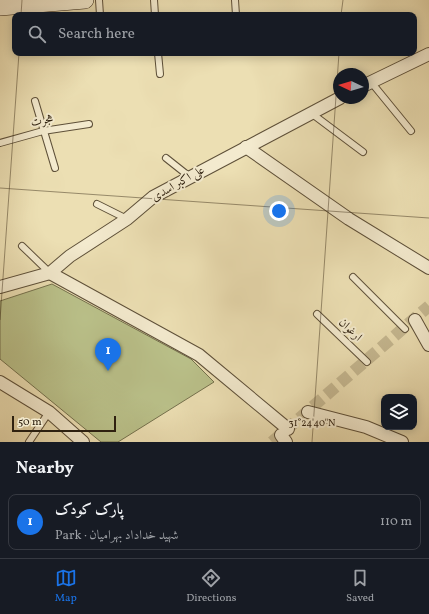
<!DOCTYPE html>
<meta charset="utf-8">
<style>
body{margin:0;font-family:Vollkorn,Amiri,serif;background:#20242c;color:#f1f3f6}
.controls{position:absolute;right:12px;bottom:12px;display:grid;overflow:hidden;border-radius:8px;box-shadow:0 2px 10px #0003}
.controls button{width:36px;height:36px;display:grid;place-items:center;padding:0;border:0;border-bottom:1px solid #363941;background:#171b24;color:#f1f3f6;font:20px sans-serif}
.compass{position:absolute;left:333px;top:68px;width:36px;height:36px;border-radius:50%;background:#171b24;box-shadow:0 2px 10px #0003;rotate:274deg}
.scale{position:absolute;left:12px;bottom:10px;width:104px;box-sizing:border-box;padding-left:4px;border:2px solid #2f2110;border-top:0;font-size:11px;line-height:14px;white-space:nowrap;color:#2f2110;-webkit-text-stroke:3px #f3eace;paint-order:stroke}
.you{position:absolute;left:279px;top:211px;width:14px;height:14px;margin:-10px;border:3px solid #fff;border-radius:50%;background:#1a73e8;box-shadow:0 0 0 6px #1a73e833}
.badge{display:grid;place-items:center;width:26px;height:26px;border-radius:50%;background:#1a73e8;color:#fff;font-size:13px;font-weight:700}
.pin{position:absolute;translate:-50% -33px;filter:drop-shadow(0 1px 2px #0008)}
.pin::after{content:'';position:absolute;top:21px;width:14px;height:12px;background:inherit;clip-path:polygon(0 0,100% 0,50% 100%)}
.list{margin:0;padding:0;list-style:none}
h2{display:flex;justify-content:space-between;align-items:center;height:52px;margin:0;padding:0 16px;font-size:17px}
h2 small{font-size:13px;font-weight:400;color:#9ea1a6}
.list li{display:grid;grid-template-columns:26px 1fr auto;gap:12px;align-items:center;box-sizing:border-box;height:56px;margin:0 8px 8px;padding:0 8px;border:1px solid #363941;border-radius:8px}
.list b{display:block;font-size:15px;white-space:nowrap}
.list p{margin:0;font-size:13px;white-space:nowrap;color:#9ea1a6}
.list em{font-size:13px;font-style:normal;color:#9ea1a6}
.icon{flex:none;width:22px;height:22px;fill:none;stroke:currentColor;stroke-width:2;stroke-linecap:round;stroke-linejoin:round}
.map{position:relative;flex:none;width:429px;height:442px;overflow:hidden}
.search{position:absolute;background:#171b24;box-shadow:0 2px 10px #0003;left:12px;right:12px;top:12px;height:44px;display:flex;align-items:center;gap:10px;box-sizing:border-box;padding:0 14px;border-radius:8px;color:#9ea1a6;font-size:15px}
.sheet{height:116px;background:#171b24}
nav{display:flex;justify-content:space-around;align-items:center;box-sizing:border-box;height:56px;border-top:1px solid #363941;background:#171b24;font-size:11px;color:#9ea1a6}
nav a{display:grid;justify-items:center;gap:2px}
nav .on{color:#1a73e8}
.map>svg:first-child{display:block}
.green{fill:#bac18a;stroke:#74714d}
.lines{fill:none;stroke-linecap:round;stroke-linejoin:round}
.minor-tunnel{stroke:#c6b992;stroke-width:12;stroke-dasharray:12 6;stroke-linecap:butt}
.service-casing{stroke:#5e5039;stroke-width:8}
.minor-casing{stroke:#5e5039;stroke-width:14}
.secondary-casing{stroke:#2f2110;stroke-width:18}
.service{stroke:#f3eace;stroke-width:6}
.minor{stroke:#f3eace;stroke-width:12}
.secondary{stroke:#f3eace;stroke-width:17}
.ticks{fill:none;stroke:#2f2110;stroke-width:1;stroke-opacity:0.45}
.labels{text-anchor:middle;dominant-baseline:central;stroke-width:4;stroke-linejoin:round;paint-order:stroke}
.street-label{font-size:12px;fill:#2f2110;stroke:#f3eace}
.ticks-label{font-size:10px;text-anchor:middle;fill:#2f2110;stroke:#f3eace;stroke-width:4;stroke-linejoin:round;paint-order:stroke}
</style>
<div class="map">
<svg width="429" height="442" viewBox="0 0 429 442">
<rect width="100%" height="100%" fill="#ecdfb3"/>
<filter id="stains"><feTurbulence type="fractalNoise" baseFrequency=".005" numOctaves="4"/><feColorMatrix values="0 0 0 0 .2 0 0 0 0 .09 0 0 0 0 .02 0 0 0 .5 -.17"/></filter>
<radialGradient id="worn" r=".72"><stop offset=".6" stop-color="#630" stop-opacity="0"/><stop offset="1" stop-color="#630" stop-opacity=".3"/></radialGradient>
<path class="green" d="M 52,284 L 191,359 L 214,382 L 118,442 L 101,442 L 0,359 L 0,301 Z"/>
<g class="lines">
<path class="minor-tunnel" d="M 272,442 L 429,306"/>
<defs>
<g id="service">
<path d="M 99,0 L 100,15"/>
<path d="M 154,0 L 155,15"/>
<path d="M 235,0 L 236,15"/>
<path d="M 158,53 L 160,74"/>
<path d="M 371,82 L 411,131"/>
<path d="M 35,101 L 55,168"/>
<path d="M 311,113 L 363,152"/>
<path d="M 0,143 L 43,131 L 89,124"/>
<path d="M 166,158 L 190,177"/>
<path d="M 97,204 L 127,219"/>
<path d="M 22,246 L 50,273"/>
<path d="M 353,277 L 405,329"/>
<path d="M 317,314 L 367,362"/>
<path d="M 29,442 L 49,412"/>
</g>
<g id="minor">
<path d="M 363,86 L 429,54"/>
<path d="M 246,147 L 349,219 L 429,268"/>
<path d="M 50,273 L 199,355 L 288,429"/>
<path d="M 0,287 L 50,273 L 70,256 L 127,219 L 153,197 L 340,98"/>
<path d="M 415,320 L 429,345"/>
<path d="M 0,382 L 49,412 L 83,442"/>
<path d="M 308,412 L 366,427 L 402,442"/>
<path d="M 281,435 L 286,442"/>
</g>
<path id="secondary" d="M 0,7 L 85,0"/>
</defs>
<use href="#service" class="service-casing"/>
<use href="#minor" class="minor-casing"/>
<use href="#secondary" class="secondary-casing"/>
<use href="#service" class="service"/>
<use href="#minor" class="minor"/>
<use href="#secondary" class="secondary"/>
</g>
<path class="ticks" d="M 21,15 L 22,0M 341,15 L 343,0M 0,188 L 429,218M 0,320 L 19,53M 312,442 L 339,53"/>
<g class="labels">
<g class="street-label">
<text transform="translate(42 121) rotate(-12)">هجرت</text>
<text transform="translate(178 184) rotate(-30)">علی اکبر اسدی</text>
<text transform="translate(350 330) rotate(44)">ارغوان</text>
</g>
</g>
<g class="ticks-label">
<text x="312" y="426">31°24'40"N</text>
</g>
<rect width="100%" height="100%" filter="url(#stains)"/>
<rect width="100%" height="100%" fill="url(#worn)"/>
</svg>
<div class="controls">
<button><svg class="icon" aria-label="layers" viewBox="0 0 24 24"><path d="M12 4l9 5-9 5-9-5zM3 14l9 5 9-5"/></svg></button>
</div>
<svg class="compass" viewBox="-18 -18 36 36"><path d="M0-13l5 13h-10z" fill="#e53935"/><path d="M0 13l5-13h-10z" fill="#9ea1a6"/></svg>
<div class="scale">50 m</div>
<div class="you"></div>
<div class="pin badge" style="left:108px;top:371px">1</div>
<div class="search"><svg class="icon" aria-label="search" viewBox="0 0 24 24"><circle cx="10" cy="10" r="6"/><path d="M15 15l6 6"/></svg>Search here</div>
</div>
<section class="sheet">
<h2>Nearby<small></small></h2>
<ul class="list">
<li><span class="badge">1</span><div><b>پارک کودک</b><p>Park · شهید خداداد بهرامیان</p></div><em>110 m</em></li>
</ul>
</section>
<nav>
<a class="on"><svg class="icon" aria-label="map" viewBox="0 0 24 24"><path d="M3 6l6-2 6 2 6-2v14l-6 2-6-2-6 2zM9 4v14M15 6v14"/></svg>Map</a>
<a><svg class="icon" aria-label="directions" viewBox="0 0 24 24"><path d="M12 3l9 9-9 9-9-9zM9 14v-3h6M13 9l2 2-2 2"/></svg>Directions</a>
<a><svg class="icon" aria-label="saved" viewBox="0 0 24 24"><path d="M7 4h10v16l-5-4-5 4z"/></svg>Saved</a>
</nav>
